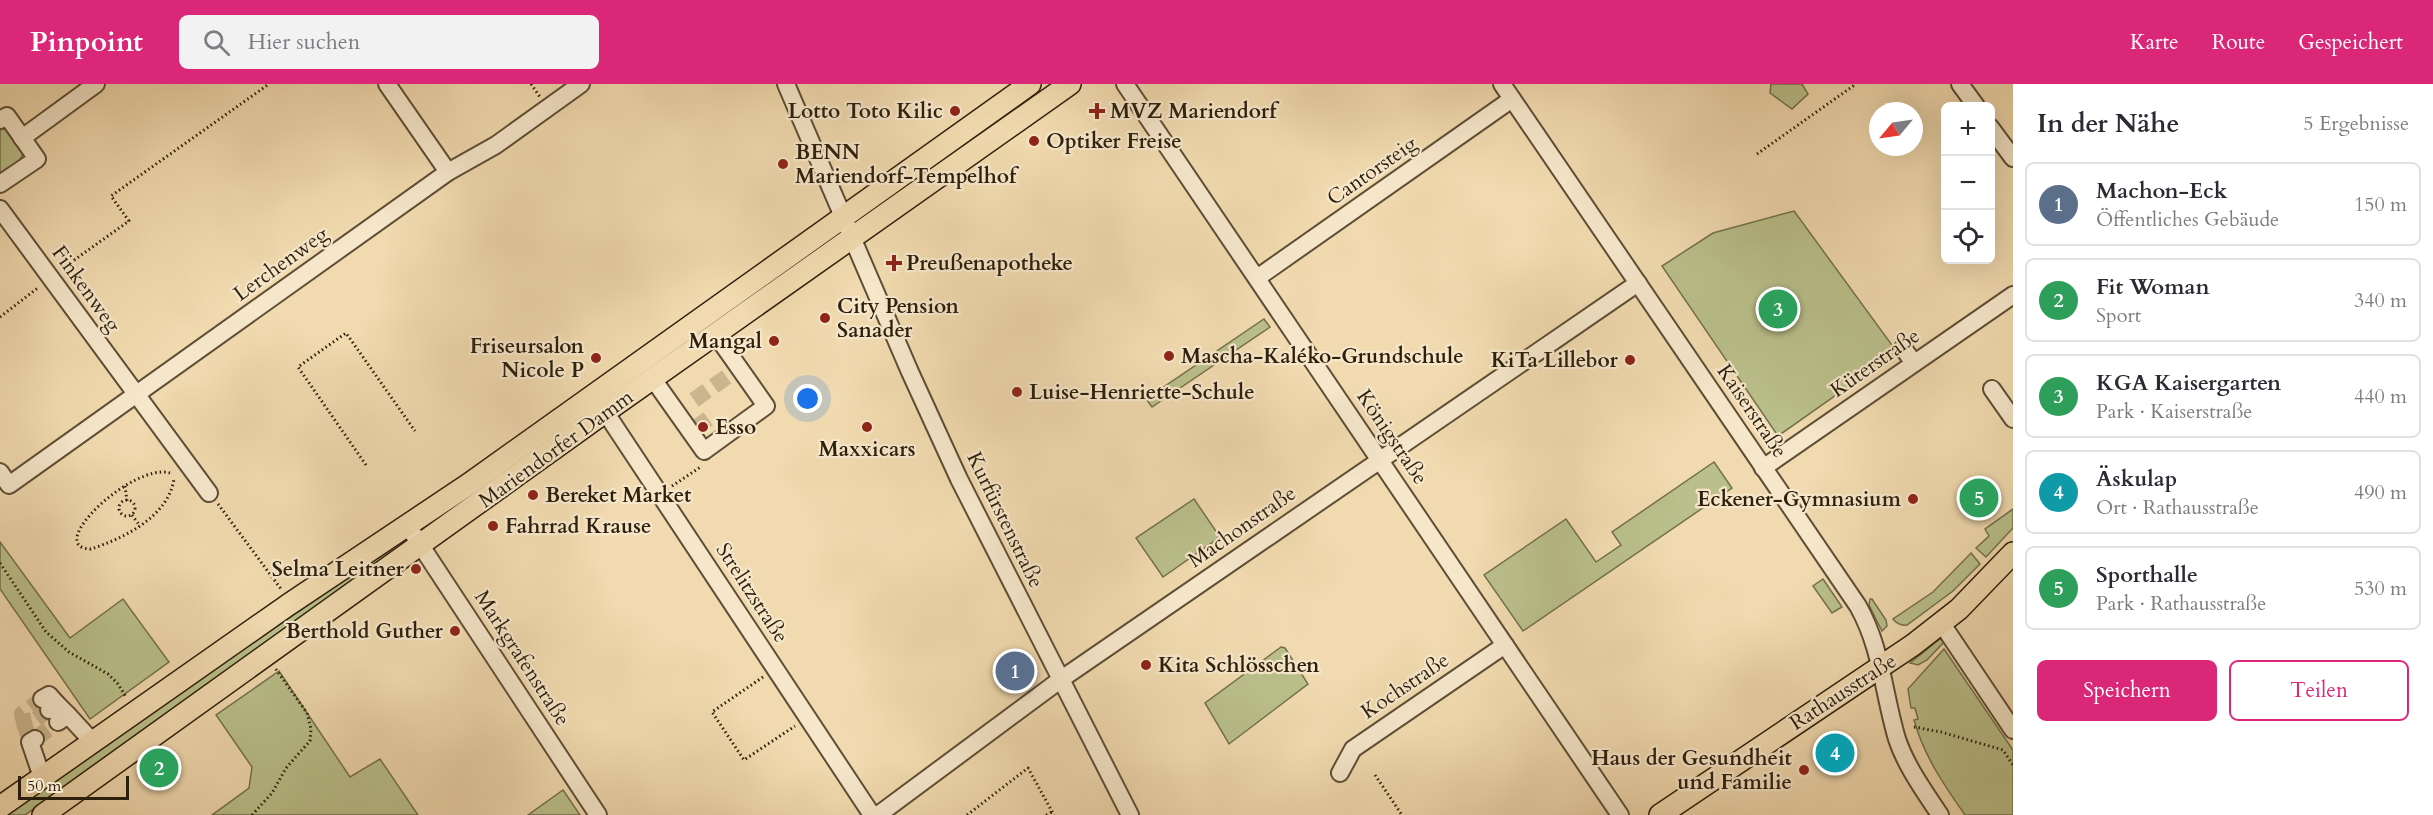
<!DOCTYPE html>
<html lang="de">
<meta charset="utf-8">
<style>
body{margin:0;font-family:Cardo,serif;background:#f2f2f3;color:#2b2b33}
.controls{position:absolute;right:18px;top:18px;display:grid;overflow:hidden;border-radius:9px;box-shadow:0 6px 24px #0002}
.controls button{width:54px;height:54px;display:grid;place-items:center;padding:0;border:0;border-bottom:2px solid #e1e1e2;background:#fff;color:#2b2b33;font:30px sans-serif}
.compass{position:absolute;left:1869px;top:18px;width:54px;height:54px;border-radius:50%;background:#fff;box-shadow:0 6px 24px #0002;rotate:241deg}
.scale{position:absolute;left:18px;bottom:15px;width:111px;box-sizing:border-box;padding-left:6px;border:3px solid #2d1f0c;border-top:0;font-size:16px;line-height:21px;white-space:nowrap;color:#2d1f0c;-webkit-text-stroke:4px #f6e7cb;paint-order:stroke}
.you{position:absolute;left:808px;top:315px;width:21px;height:21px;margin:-15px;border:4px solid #fff;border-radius:50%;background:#1a73e8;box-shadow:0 0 0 9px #1a73e833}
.badge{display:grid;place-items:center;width:39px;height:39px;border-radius:50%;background:#db2777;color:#fff;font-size:20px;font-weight:700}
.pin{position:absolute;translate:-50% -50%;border:3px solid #fff;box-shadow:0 2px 6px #0006}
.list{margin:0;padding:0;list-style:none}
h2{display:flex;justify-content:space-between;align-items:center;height:78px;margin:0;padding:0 24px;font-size:26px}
h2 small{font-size:20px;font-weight:400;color:#7c7c81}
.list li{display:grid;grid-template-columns:39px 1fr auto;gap:18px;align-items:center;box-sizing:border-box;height:84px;margin:0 12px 12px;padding:0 12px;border:2px solid #e1e1e2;border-radius:9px}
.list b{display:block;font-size:22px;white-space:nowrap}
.list p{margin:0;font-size:20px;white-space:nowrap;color:#7c7c81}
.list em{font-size:20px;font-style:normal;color:#7c7c81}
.actions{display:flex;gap:12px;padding:18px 24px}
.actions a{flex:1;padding:14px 0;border:2px solid #db2777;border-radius:9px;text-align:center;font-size:21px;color:#db2777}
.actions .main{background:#db2777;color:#fff}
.icon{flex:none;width:33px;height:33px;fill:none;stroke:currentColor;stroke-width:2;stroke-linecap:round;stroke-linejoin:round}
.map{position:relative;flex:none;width:2013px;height:731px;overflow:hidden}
header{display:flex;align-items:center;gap:36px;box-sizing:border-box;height:84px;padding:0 30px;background:#db2777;color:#fff}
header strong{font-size:28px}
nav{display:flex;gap:33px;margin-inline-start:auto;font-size:21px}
.search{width:420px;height:54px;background:#f2f2f3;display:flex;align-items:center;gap:15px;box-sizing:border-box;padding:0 21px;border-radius:9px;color:#7c7c81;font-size:22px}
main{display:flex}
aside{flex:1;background:#fff}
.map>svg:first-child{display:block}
.green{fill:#bac08b;stroke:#74704c;stroke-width:1.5}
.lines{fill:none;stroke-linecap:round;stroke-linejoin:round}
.minor-tunnel{stroke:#cab58e;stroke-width:16;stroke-dasharray:16 8;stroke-linecap:butt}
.minor-casing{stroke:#5e4e35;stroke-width:20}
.major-casing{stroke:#2d1f0c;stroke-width:24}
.path{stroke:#2d1f0c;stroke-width:3;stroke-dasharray:1.5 3;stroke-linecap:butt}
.minor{stroke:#f6e7cb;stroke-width:16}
.major{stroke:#f1daaf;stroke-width:21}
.poi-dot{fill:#8f2418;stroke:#f6e7cb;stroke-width:2}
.labels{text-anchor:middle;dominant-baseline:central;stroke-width:4.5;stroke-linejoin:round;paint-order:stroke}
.poi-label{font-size:21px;font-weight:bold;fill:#2d1f0c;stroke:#f6e7cb;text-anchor:start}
.street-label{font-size:21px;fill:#2d1f0c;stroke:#f6e7cb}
</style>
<header>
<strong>Pinpoint</strong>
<div class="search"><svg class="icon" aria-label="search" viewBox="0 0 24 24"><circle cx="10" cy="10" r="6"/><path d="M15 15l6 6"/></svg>Hier suchen</div>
<nav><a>Karte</a><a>Route</a><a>Gespeichert</a></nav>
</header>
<main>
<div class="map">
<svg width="2013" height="731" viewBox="0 0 2013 731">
<rect width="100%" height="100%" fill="#f1daaf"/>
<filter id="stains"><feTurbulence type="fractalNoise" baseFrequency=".00333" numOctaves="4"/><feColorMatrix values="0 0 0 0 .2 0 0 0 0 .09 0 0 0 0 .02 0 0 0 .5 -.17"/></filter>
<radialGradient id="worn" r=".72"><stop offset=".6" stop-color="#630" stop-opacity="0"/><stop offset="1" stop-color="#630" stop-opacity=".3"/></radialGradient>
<g class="green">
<path d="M 1771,0 L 1802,0 L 1808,10 L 1792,25 L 1770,9 Z"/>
<path d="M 3,45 L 9,47 L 23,66 C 22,80 11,85 0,93 L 0,46 Z"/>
<path d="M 1794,127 L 1897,268 L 1778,352 L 1662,182 L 1713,149 Z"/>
<path d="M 1264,235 L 1270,243 L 1152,323 L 1146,315 Z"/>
<path d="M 1714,378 L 1732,404 L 1523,547 L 1484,491 L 1566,435 L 1596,478 L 1621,461 L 1612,448 Z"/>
<path d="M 1194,415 L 1220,453 L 1163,493 L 1136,454 Z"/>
<path d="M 2013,425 L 2013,444 L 1986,473 L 1976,464 L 1989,452 L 1985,445 Z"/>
<path d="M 0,458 L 70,554 L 123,515 L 169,578 L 90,635 L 0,505 Z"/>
<path d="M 391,464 L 394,468 L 25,731 L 7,731 L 133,641 Z"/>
<path d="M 1971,469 L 1980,480 L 1953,507 L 1907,541 C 1901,542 1897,540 1893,535 L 1933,508 Z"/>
<path d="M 1823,495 L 1842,523 L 1832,529 L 1813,502 Z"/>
<path d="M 1870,515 L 1872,515 L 1886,536 L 1887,542 L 1882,547 L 1869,521 Z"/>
<path d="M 1940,555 L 1944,558 L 1927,576 L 1918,581 L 1910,579 Z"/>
<path d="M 1281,563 L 1285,564 L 1308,600 L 1229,660 L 1205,619 Z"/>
<path d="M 1944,565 L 2013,666 L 2013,731 L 1965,731 C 1944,701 1924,672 1914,636 L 1918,635 L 1915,624 L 1911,624 L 1908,605 Z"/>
<path d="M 279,587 L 350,693 L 380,675 L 418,731 L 212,731 L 249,704 L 252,683 L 216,631 Z"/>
<path d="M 563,706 L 580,731 L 528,731 Z"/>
</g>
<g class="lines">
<g class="minor-tunnel">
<path d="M 694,316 L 728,292"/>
<path d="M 697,333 L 710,351"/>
<path d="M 25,643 L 22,630 L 42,615"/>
<path d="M 29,652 L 25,643 L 49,626"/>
<path d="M 35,655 L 58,638"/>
</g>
<defs>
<g id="minor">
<path d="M 387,0 L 448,88"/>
<path d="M 786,0 L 910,288 L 959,395 L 1130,731"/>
<path d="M 1125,0 L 1620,731"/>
<path d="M 1502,0 L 1858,522 C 1882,565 1883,608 1897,655 C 1906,682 1924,707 1940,731"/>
<path d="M 1960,0 L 1976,22"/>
<path d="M 0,36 L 7,32 L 37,75 L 0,100"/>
<path d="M 1990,43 L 2013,74"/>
<path d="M 22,54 L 96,0"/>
<path d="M 0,125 L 209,409"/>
<path d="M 1257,194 L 1512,15"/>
<path d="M 1903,264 L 1914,279"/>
<path d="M 653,295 L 704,367 L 766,322 L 716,251"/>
<path d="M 1992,305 L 2013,335"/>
<path d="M 598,317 L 872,731"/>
<path d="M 1763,384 L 2013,211"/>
<path d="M 0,388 L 9,401 L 448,88 L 496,61 L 581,0"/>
<path d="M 408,442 L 598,731"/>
<path d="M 1942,540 L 2013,646"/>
<path d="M 42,615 L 49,611 L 57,620"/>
<path d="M 49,626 L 57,620 L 68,631"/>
<path d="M 58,638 L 68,631 L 92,657"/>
<path d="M 35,655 L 30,658 L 42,693"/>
<path d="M 1340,689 L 1353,665 L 1505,561"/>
<path d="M 878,731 L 1060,596 L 1638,199"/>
</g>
<g id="major">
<path d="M 0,723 L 288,521 L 469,400 L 1030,0"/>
<path d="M 43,731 L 605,328 L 1070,0"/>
<path d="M 1660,731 L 1913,561 L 1959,525 L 2013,469"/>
</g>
</defs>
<use href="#minor" class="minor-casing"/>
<use href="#major" class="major-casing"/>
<g class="path">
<path d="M 531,0 L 540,13"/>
<path d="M 1757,70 L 1856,0"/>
<path d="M 63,184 L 129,137 L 111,112 L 269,0"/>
<path d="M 0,233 L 39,203"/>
<path d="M 366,381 L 298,283 L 346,249 L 415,347"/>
<path d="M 170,389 C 133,378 42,464 91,465 C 124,454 168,433 174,395"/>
<path d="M 125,402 L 127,417"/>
<path d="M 672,402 L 702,382"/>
<circle cx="127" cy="424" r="8"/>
<path d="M 218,420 L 281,505"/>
<path d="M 132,431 L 140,442"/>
<path d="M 0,479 L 46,548 L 69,568 L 108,590 L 118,600 L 126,613"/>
<path d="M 763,593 L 712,628 L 744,676 L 795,642"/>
<path d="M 1914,643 L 1941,648 L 2003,666 L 2013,681"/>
<path d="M 1375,691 L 1402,731"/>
<path d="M 252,731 L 272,709 L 286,684 L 310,657 L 311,645 L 307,629 L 275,584"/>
<path d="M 967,731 L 1028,684 L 1054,731"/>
<path d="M 1046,731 L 1052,728"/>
</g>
<use href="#minor" class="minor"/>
<use href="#major" class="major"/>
</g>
<g class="poi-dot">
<circle cx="955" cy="27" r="6"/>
<path d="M1094 18h6v6h6v6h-6v6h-6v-6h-6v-6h6z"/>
<circle cx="1034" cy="57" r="6"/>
<circle cx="783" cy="80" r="6"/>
<path d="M891 170h6v6h6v6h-6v6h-6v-6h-6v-6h6z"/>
<circle cx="825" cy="234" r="6"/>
<circle cx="774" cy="257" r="6"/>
<circle cx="1169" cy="272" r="6"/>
<circle cx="596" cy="274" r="6"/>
<circle cx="1630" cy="276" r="6"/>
<circle cx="1017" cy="308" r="6"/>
<circle cx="703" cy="343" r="6"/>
<circle cx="867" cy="343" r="6"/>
<circle cx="533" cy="411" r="6"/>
<circle cx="1913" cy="415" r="6"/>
<circle cx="493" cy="442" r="6"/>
<circle cx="416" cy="485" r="6"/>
<circle cx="455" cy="547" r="6"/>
<circle cx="1146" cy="581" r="6"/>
<circle cx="1804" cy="686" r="6"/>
</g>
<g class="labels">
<g class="poi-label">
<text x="943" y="27" text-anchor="end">Lotto Toto Kilic</text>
<text x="1110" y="27">MVZ Mariendorf</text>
<text x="1046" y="57">Optiker Freise</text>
<text x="795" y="68">BENN<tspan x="795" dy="24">Mariendorf-Tempelhof</tspan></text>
<text x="906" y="179">Preußenapotheke</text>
<text x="837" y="222">City Pension<tspan x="837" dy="24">Sanader</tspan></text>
<text x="762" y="257" text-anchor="end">Mangal</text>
<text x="584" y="262" text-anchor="end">Friseursalon<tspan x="584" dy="24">Nicole P</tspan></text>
<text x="1181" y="272">Mascha-Kaléko-Grundschule</text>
<text x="1618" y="276" text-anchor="end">KiTa Lillebor</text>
<text x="1029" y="308">Luise-Henriette-Schule</text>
<text x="715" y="343">Esso</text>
<text x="867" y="365" text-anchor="middle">Maxxicars</text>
<text x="545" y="411">Bereket Market</text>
<text x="1901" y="415" text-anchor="end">Eckener-Gymnasium</text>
<text x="505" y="442">Fahrrad Krause</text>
<text x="404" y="485" text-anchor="end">Selma Leitner</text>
<text x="443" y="547" text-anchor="end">Berthold Guther</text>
<text x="1158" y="581">Kita Schlösschen</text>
<text x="1792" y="674" text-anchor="end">Haus der Gesundheit<tspan x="1792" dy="24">und Familie</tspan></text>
</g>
<g class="street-label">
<text transform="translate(1372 87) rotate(-35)">Cantorsteig</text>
<text transform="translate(281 180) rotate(-36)">Lerchenweg</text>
<text transform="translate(86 205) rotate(54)">Finkenweg</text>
<text transform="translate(1875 279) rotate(-35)">Küterstraße</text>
<text transform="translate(1752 327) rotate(56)">Kaiserstraße</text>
<text transform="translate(1392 353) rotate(56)">Königstraße</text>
<text transform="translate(556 365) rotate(-36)">Mariendorfer Damm</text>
<text transform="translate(1005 436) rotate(64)">Kurfürstenstraße</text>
<text transform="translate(1242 443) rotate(-35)">Machonstraße</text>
<text transform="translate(752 509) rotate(57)">Strelitzstraße</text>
<text transform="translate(522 574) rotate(57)">Markgrafenstraße</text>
<text transform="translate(1405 602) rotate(-34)">Kochstraße</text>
<text transform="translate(1843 608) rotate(-33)">Rathausstraße</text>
</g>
</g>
<rect width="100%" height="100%" filter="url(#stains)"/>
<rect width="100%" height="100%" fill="url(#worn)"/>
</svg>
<div class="controls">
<button>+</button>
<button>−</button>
<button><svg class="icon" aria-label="locate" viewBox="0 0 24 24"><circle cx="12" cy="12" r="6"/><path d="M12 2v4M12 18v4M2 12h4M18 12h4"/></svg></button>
</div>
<svg class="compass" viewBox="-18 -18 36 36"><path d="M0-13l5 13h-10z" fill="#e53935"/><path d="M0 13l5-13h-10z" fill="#7c7c81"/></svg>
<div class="scale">50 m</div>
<div class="you"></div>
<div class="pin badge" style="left:1015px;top:587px;background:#5c6f8a">1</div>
<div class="pin badge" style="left:159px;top:684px;background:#2e9e5b">2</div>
<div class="pin badge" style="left:1778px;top:225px;background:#2e9e5b">3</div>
<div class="pin badge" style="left:1835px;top:669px;background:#0f9aa8">4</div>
<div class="pin badge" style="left:1979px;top:414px;background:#2e9e5b">5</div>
</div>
<aside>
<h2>In der Nähe<small>5 Ergebnisse</small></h2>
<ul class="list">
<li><span class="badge" style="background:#5c6f8a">1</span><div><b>Machon-Eck</b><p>Öffentliches Gebäude</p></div><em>150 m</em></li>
<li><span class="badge" style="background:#2e9e5b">2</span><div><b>Fit Woman</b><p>Sport</p></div><em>340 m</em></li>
<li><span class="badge" style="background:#2e9e5b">3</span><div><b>KGA Kaisergarten</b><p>Park · Kaiserstraße</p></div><em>440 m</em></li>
<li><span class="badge" style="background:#0f9aa8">4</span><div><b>Äskulap</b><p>Ort · Rathausstraße</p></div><em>490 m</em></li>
<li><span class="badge" style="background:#2e9e5b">5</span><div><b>Sporthalle</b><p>Park · Rathausstraße</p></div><em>530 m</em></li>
</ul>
<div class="actions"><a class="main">Speichern</a><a>Teilen</a></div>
</aside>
</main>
